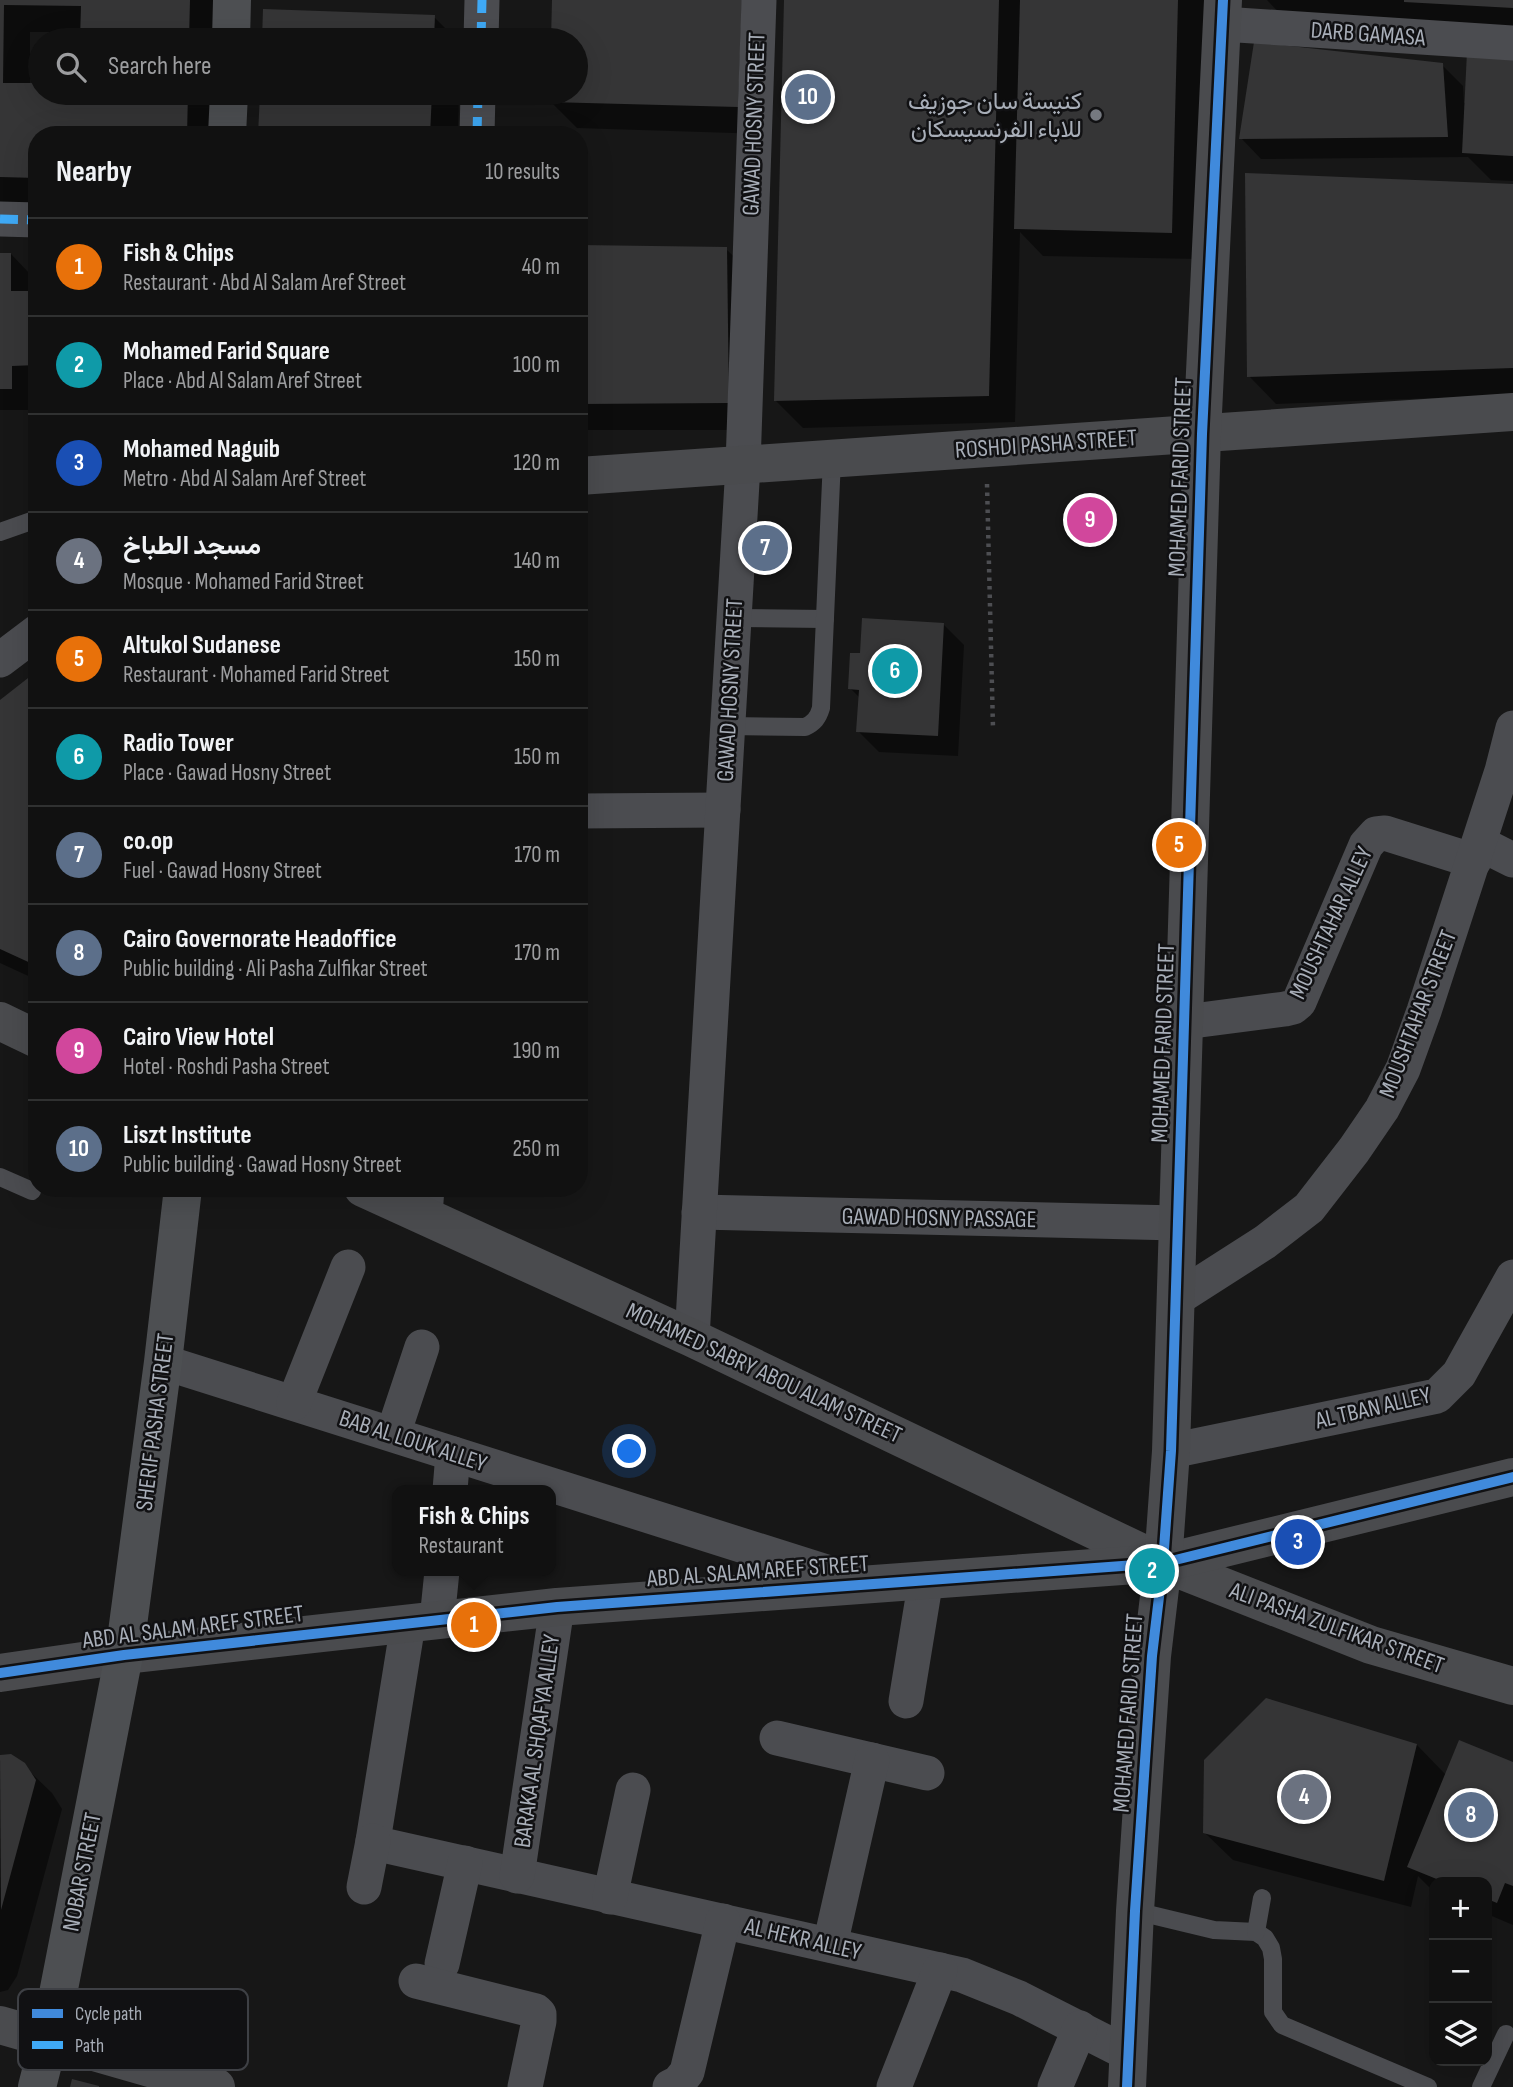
<!DOCTYPE html>
<meta charset="utf-8">
<style>
body{margin:0;font-family:"Sofia Sans Condensed",Vazirmatn,sans-serif;background:#1a1a1a;color:#f1f3f6}
.controls{position:absolute;right:21px;bottom:21px;display:grid;overflow:hidden;border-radius:14px;box-shadow:0 7px 28px #0002}
.controls button{width:63px;height:63px;display:grid;place-items:center;padding:0;border:0;border-bottom:2px solid #303131;background:#111;color:#f1f3f6;font:35px sans-serif}
.you{position:absolute;left:630px;top:1452px;width:24px;height:24px;margin:-18px;border:5px solid #fff;border-radius:50%;background:#1a73e8;box-shadow:0 0 0 10px #1a73e833}
.badge{display:grid;place-items:center;width:46px;height:46px;border-radius:50%;background:#ea580c;color:#fff;font-size:23px;font-weight:700}
.pin{position:absolute;translate:-50% -50%;border:4px solid #fff;box-shadow:0 2px 7px #0006}
.popup{position:absolute;left:392px;top:1485px;width:164px;height:91px;box-sizing:border-box;display:grid;place-content:center;border-radius:14px;background:#111;filter:drop-shadow(0 2px 5px #0005);font-size:23px;white-space:nowrap;color:#9c9d9f}
.popup b{font-size:26px;color:#f1f3f6}
.popup::after{content:'';position:absolute;left:50%;top:100%;margin-left:-14px;border:14px solid transparent;border-top-color:#111}
.list{margin:0;padding:0;list-style:none}
h2{display:flex;justify-content:space-between;align-items:center;height:91px;margin:0;padding:0 28px;font-size:30px}
h2 small{font-size:23px;font-weight:400;color:#9c9d9f}
.list li{display:grid;grid-template-columns:46px 1fr auto;gap:21px;align-items:center;box-sizing:border-box;height:98px;padding:0 28px;border-top:2px solid #303131}
.list b{display:block;font-size:26px;white-space:nowrap}
.list p{margin:0;font-size:23px;white-space:nowrap;color:#9c9d9f}
.list em{font-size:23px;font-style:normal;color:#9c9d9f}
.icon{flex:none;width:38px;height:38px;fill:none;stroke:currentColor;stroke-width:2;stroke-linecap:round;stroke-linejoin:round}
.map{position:relative;flex:none;width:1513px;height:2087px;overflow:hidden}
.search{position:absolute;background:#111;box-shadow:0 7px 28px #0002;left:28px;top:28px;width:560px;height:77px;display:flex;align-items:center;gap:18px;box-sizing:border-box;padding:0 24px;border-radius:38px;color:#9c9d9f;font-size:26px}
.panel{position:absolute;background:#111;box-shadow:0 7px 28px #0002;left:28px;top:126px;width:560px;height:1071px;border-radius:28px}
.map>svg:first-child{display:block}
.shadow{fill:#0007}
.building{fill:#353536}
.lines{fill:none;stroke-linecap:round;stroke-linejoin:round}
.path{stroke:#4d4e52;stroke-width:4.5;stroke-dasharray:3.5 5;stroke-linecap:butt}
.lane{stroke:#4b4c50;stroke-width:18}
.street{stroke:#4b4c50;stroke-width:35}
.secondary{stroke:#4a4b4e;stroke-width:38}
.primary{stroke:#4d4f52;stroke-width:38}
.quiet{stroke:#3fa9f5;stroke-width:9;stroke-dasharray:18 9;stroke-linecap:butt}
.cycleway-casing{stroke:#111113;stroke-width:15}
.cycleway{stroke:#408adc;stroke-width:10}
.poi-dot{fill:#757980;stroke:#111113;stroke-width:2.5}
.labels{text-anchor:middle;dominant-baseline:central;stroke-width:5;stroke-linejoin:round;paint-order:stroke}
.street-label{font-size:24px;fill:#a8aeb8;stroke:#111113}
.poi-label{font-size:24px;fill:#a8aeb8;stroke:#111113;text-anchor:end}
.key{fill:#111113;stroke:#3e4045;stroke-width:2}
.key-label{font-size:19px;fill:#a8aeb8}
</style>
<div class="map">
<svg width="1513" height="2087" viewBox="0 0 1513 2087">
<rect width="100%" height="100%" fill="#171717"/>
<g class="shadow">
<path d="M 0,0 L 217,0 L 216,40 L 82,40 L 82,32 L 30,32 L 30,84 L 40,84 L 40,93 L 215,93 L 214,135 L 37,135 L 37,204 L 0,203 Z"/>
<path d="M 554,0 L 745,0 L 764,134 L 577,128 L 550,101 L 550,93 L 576,93 L 576,40 L 552,40 Z"/>
<path d="M 785,0 L 1205,0 L 1198,259 L 1043,256 L 1020,232 L 1015,422 L 803,428 L 775,400 Z"/>
<path d="M 1267,0 L 1513,0 L 1513,33 L 1287,21 Z"/>
<path d="M 264,11 L 434,17 L 457,40 L 263,40 Z"/>
<path d="M 1513,56 L 1513,181 L 1491,180 L 1468,157 L 1261,159 L 1241,138 L 1442,65 L 1463,86 L 1464,103 L 1466,103 Z"/>
<path d="M 262,93 L 459,93 L 458,135 L 260,135 Z"/>
<path d="M 1513,185 L 1513,395 L 1276,404 L 1249,376 Z"/>
<path d="M 579,246 L 726,249 L 754,276 L 755,430 L 579,430 Z"/>
<path d="M 0,254 L 11,254 L 31,275 L 31,293 L 37,293 L 37,386 L 32,386 L 32,410 L 0,410 Z"/>
<path d="M 943,624 L 964,645 L 958,756 L 879,752 L 858,731 L 860,698 L 850,688 L 862,655 Z"/>
<path d="M 37,673 L 37,980 L 0,963 L 0,703 Z"/>
<path d="M 1417,1745 L 1446,1775 L 1513,1764 L 1513,1925 L 1487,1914 L 1487,1882 L 1434,1882 L 1434,1892 L 1418,1876 L 1411,1907 L 1233,1860 L 1205,1833 Z"/>
<path d="M 10,1755 L 23,1765 L 52,1793 L 62,1809 L 17,1976 L 8,1990 L 0,1992 L 0,1757 Z"/>
</g>
<g class="building">
<path d="M 0,0 L 190,0 L 189,40 L 80,40 L 81,6 L 4,5 L 3,83 L 40,83 L 40,93 L 188,93 L 187,135 L 37,135 L 37,178 L 0,177 Z"/>
<path d="M 552,0 L 742,0 L 738,107 L 548,102 L 549,93 L 576,93 L 576,40 L 551,40 Z"/>
<path d="M 784,0 L 999,0 L 989,396 L 774,401 Z"/>
<path d="M 1020,0 L 1178,0 L 1172,233 L 1014,229 Z"/>
<path d="M 1404,0 L 1513,0 L 1513,8 L 1404,2 Z"/>
<path d="M 263,9 L 435,15 L 434,40 L 262,40 Z"/>
<path d="M 1254,42 L 1443,63 L 1448,137 L 1239,139 Z"/>
<path d="M 1467,52 L 1513,54 L 1513,156 L 1462,153 Z"/>
<path d="M 260,93 L 432,93 L 430,135 L 258,135 Z"/>
<path d="M 1245,173 L 1513,184 L 1513,368 L 1247,377 Z"/>
<path d="M 579,245 L 727,247 L 729,403 L 579,404 Z"/>
<path d="M 0,253 L 11,253 L 11,291 L 37,291 L 37,365 L 12,366 L 12,389 L 0,389 Z"/>
<path d="M 862,618 L 944,623 L 938,736 L 856,732 L 859,690 L 848,689 L 850,653 L 860,653 Z"/>
<path d="M 37,671 L 37,966 L 0,949 L 0,700 Z"/>
<path d="M 1266,1698 L 1417,1744 L 1384,1881 L 1203,1833 L 1204,1760 Z"/>
<path d="M 1459,1740 L 1513,1762 L 1513,1886 L 1505,1883 L 1497,1903 L 1487,1899 L 1487,1882 L 1444,1882 L 1407,1867 Z"/>
<path d="M 11,1754 L 25,1763 L 36,1780 L 1,1910 L 0,1755 Z"/>
<path d="M 72,2079 L 99,2086 L 99,2087 L 70,2087 Z"/>
</g>
<g class="lines">
<path class="path" d="M 987,484 L 993,728"/>
<g class="lane">
<path d="M 0,532 L 37,519"/>
<path d="M 734,618 L 825,619"/>
<path d="M 728,726 L 805,727 C 814,723 818,718 821,708 L 832,459"/>
<path d="M 0,1177 L 32,1191"/>
<path d="M 1135,1911 L 1214,1930 L 1256,1932 L 1265,1938 L 1271,1948 L 1273,1959 L 1273,2012 L 1282,2025 L 1428,2087"/>
<path d="M 1256,1932 L 1262,1898"/>
<path d="M 1481,2087 L 1506,2034"/>
</g>
<g class="street">
<path d="M 1222,24 L 1513,43"/>
<path d="M 481,40 L 482,0"/>
<path d="M 477,135 L 478,93"/>
<path d="M 0,219 L 37,220"/>
<path d="M 0,660 L 37,632"/>
<path d="M 579,811 L 723,810"/>
<path d="M 1479,843 L 1513,860"/>
<path d="M 1185,1022 L 1285,1009 L 1293,1007 L 1299,1002 L 1366,845 L 1376,834 L 1385,833 L 1474,861"/>
<path d="M 699,1212 L 1178,1223"/>
<path d="M 425,1215 L 427,1188"/>
<path d="M 1176,1299 L 1265,1242 L 1309,1208 L 1354,1150 L 1382,1109 L 1403,1069 L 1424,1011 L 1502,771 L 1513,728"/>
<path d="M 692,1338 L 743,465 L 759,0"/>
<path d="M 163,1362 L 864,1584"/>
<path d="M 294,1403 L 348,1267"/>
<path d="M 393,1434 L 422,1347"/>
<path d="M 1171,1451 L 1437,1396 L 1459,1374 L 1513,1277"/>
<path d="M 450,1490 L 453,1454"/>
<path d="M 437,1620 L 442,1571"/>
<path d="M 408,1624 L 373,1841 L 378,1844 L 962,1975 L 1019,1998 L 1129,2054"/>
<path d="M 906,1701 L 926,1579"/>
<path d="M 777,1738 L 927,1773"/>
<path d="M 517,1876 L 557,1607"/>
<path d="M 364,1887 L 373,1841"/>
<path d="M 610,1897 L 633,1790"/>
<path d="M 830,1945 L 872,1760"/>
<path d="M 442,1964 L 465,1863"/>
<path d="M 416,1981 L 536,2011 L 539,2014 L 539,2021 L 525,2087"/>
<path d="M 670,2087 L 678,2083 L 687,2072 L 723,1921"/>
<path d="M 894,2087 L 940,1970"/>
<path d="M 1055,2087 L 1080,2028"/>
</g>
<g class="secondary">
<path d="M 579,476 L 1513,412"/>
<path d="M 0,1021 L 37,1039"/>
<path d="M 363,1188 L 692,1338 L 1163,1563 L 1371,1645 L 1513,1686"/>
<path d="M 0,1673 L 124,1655 L 557,1607 L 1163,1563 L 1513,1477"/>
<path d="M 0,2025 L 216,2087"/>
<path d="M 1127,2087 L 1135,1911 L 1152,1656 L 1163,1563 L 1171,1451 L 1202,434 L 1223,0"/>
</g>
<g class="primary">
<path d="M 231,40 L 232,0"/>
<path d="M 227,135 L 229,93"/>
<path d="M 37,2087 L 49,2040 L 124,1655 L 163,1362 L 183,1188"/>
</g>
<g class="quiet">
<path d="M 481,40 L 482,0"/>
<path d="M 477,135 L 478,93"/>
<path d="M 0,219 L 37,220"/>
</g>
<defs>
<g id="cycleway">
<path d="M 0,1673 L 124,1655 L 557,1607 L 1163,1563 L 1513,1477"/>
<path d="M 1127,2087 L 1135,1911 L 1152,1656 L 1163,1563 L 1171,1451 L 1202,434 L 1223,0"/>
</g>
</defs>
<use href="#cycleway" class="cycleway-casing"/>
<use href="#cycleway" class="cycleway"/>
</g>
<circle class="poi-dot" cx="1096" cy="115" r="7"/>
<g class="labels">
<g class="street-label">
<text transform="translate(1368 34) rotate(4)">DARB GAMASA</text>
<text transform="translate(754 124) rotate(-88)">GAWAD HOSNY STREET</text>
<text transform="translate(1046 444) rotate(-4)">ROSHDI PASHA STREET</text>
<text transform="translate(1180 477) rotate(-88)">MOHAMED FARID STREET</text>
<text transform="translate(730 690) rotate(-87)">GAWAD HOSNY STREET</text>
<text transform="translate(1331 923) rotate(-65)">MOUSHTAHAR ALLEY</text>
<text transform="translate(1418 1014) rotate(-69)">MOUSHTAHAR STREET</text>
<text transform="translate(1163 1043) rotate(-88)">MOHAMED FARID STREET</text>
<text transform="translate(939 1218) rotate(1)">GAWAD HOSNY PASSAGE</text>
<text transform="translate(764 1373) rotate(25)">MOHAMED SABRY ABOU ALAM STREET</text>
<text transform="translate(1373 1408) rotate(-13)">AL TBAN ALLEY</text>
<text transform="translate(155 1422) rotate(-83)">SHERIF PASHA STREET</text>
<text transform="translate(413 1441) rotate(18)">BAB AL LOUK ALLEY</text>
<text transform="translate(758 1571) rotate(-4)">ABD AL SALAM AREF STREET</text>
<text transform="translate(193 1627) rotate(-7)">ABD AL SALAM AREF STREET</text>
<text transform="translate(1337 1628) rotate(20)">ALI PASHA ZULFIKAR STREET</text>
<text transform="translate(1128 1713) rotate(-86)">MOHAMED FARID STREET</text>
<text transform="translate(537 1741) rotate(-82)">BARAKA AL SHQAFYA ALLEY</text>
<text transform="translate(82 1872) rotate(-79)">NOBAR STREET</text>
<text transform="translate(803 1939) rotate(13)">AL HEKR ALLEY</text>
</g>
<g class="poi-label">
<text x="1082" y="101">كنيسة سان جوزيف<tspan x="1082" dy="28">للاباء الفرنسيسكان</tspan></text>
</g>
</g>
<rect x="18" y="1989" width="230" height="81" rx="10" class="key"/>
<rect x="32" y="2009" width="31" height="9" fill="#408adc"/>
<rect x="32" y="2041" width="31" height="8" fill="#3fa9f5"/>
<g class="key-label">
<text x="75" y="2020">Cycle path</text>
<text x="75" y="2052">Path</text>
</g>
</svg>
<div class="controls">
<button>+</button>
<button>−</button>
<button><svg class="icon" aria-label="layers" viewBox="0 0 24 24"><path d="M12 4l9 5-9 5-9-5zM3 14l9 5 9-5"/></svg></button>
</div>
<div class="you"></div>
<div class="pin badge" style="left:474px;top:1625px;background:#e8710a">1</div>
<div class="popup"><b>Fish &amp; Chips</b>Restaurant</div>
<div class="pin badge" style="left:1152px;top:1571px;background:#0f9aa8">2</div>
<div class="pin badge" style="left:1298px;top:1542px;background:#1a4fb4">3</div>
<div class="pin badge" style="left:1304px;top:1797px;background:#6b7280">4</div>
<div class="pin badge" style="left:1179px;top:845px;background:#e8710a">5</div>
<div class="pin badge" style="left:895px;top:671px;background:#0f9aa8">6</div>
<div class="pin badge" style="left:765px;top:548px;background:#5c6f8a">7</div>
<div class="pin badge" style="left:1471px;top:1815px;background:#5c6f8a">8</div>
<div class="pin badge" style="left:1090px;top:520px;background:#d1479c">9</div>
<div class="pin badge" style="left:808px;top:97px;background:#5c6f8a">10</div>
<div class="search"><svg class="icon" aria-label="search" viewBox="0 0 24 24"><circle cx="10" cy="10" r="6"/><path d="M15 15l6 6"/></svg>Search here</div>
<section class="panel">
<h2>Nearby<small>10 results</small></h2>
<ul class="list">
<li><span class="badge" style="background:#e8710a">1</span><div><b>Fish &amp; Chips</b><p>Restaurant · Abd Al Salam Aref Street</p></div><em>40 m</em></li>
<li><span class="badge" style="background:#0f9aa8">2</span><div><b>Mohamed Farid Square</b><p>Place · Abd Al Salam Aref Street</p></div><em>100 m</em></li>
<li><span class="badge" style="background:#1a4fb4">3</span><div><b>Mohamed Naguib</b><p>Metro · Abd Al Salam Aref Street</p></div><em>120 m</em></li>
<li><span class="badge" style="background:#6b7280">4</span><div><b>مسجد الطباخ</b><p>Mosque · Mohamed Farid Street</p></div><em>140 m</em></li>
<li><span class="badge" style="background:#e8710a">5</span><div><b>Altukol Sudanese</b><p>Restaurant · Mohamed Farid Street</p></div><em>150 m</em></li>
<li><span class="badge" style="background:#0f9aa8">6</span><div><b>Radio Tower</b><p>Place · Gawad Hosny Street</p></div><em>150 m</em></li>
<li><span class="badge" style="background:#5c6f8a">7</span><div><b>co.op</b><p>Fuel · Gawad Hosny Street</p></div><em>170 m</em></li>
<li><span class="badge" style="background:#5c6f8a">8</span><div><b>Cairo Governorate Headoffice</b><p>Public building · Ali Pasha Zulfikar Street</p></div><em>170 m</em></li>
<li><span class="badge" style="background:#d1479c">9</span><div><b>Cairo View Hotel</b><p>Hotel · Roshdi Pasha Street</p></div><em>190 m</em></li>
<li><span class="badge" style="background:#5c6f8a">10</span><div><b>Liszt Institute</b><p>Public building · Gawad Hosny Street</p></div><em>250 m</em></li>
</ul>
</section>
</div>
